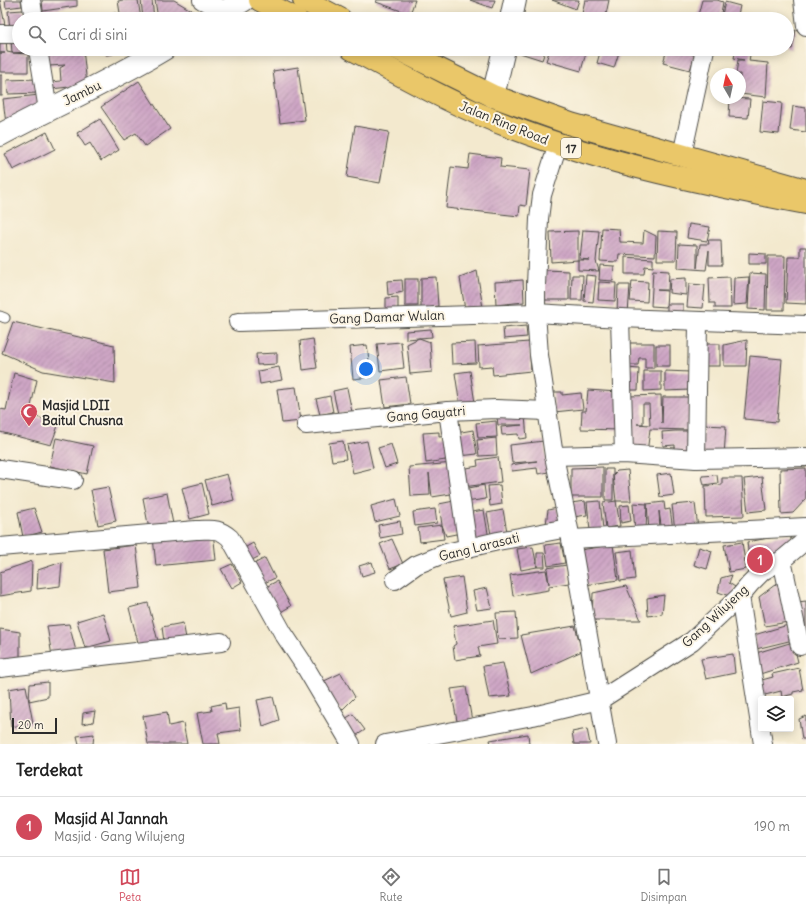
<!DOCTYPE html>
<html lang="id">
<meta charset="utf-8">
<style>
body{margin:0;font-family:Delius,sans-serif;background:#f2f2f2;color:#222}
.controls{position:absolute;right:12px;bottom:12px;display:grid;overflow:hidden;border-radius:4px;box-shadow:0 2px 10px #0003}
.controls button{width:36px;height:36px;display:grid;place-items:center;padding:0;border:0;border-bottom:1px solid #e0e0e0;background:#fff;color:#222;font:20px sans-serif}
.compass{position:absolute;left:710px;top:68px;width:36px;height:36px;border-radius:50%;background:#fff;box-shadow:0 2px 10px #0003;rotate:351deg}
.scale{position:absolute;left:12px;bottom:10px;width:45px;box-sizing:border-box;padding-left:4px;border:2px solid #2b2b2b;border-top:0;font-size:11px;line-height:14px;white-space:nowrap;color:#2b2b2b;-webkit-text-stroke:3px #fcf5e5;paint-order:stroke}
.you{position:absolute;left:366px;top:369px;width:14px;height:14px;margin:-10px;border:3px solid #fff;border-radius:50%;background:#1a73e8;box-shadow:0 0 0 6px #1a73e833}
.badge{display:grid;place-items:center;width:26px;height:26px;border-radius:50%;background:#d1495b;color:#fff;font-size:13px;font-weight:700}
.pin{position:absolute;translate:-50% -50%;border:2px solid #fff;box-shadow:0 1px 4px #0006}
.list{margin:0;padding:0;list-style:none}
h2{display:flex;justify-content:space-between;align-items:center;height:52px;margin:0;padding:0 16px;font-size:17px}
h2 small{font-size:13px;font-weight:400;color:#767676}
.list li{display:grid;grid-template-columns:26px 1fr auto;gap:12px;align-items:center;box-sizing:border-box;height:60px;padding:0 16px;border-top:1px solid #e0e0e0}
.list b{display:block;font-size:15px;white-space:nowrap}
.list p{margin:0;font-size:13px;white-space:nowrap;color:#767676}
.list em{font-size:13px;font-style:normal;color:#767676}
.icon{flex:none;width:22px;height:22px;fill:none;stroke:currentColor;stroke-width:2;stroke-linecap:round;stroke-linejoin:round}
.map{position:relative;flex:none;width:806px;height:744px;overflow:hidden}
.search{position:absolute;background:#fff;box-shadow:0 2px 10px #0003;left:12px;right:12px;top:12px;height:44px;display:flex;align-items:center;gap:10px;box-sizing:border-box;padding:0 14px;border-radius:22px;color:#767676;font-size:15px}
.sheet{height:112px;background:#fff}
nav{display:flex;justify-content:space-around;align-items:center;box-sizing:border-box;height:56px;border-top:1px solid #e0e0e0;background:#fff;font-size:11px;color:#767676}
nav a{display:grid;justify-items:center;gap:2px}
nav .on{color:#d1495b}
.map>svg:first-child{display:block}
.building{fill:url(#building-hatch);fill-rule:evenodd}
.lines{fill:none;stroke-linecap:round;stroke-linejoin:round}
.service-casing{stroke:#494843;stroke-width:11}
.minor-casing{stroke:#494843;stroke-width:20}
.tertiary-casing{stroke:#494843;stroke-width:24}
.trunk-casing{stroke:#494843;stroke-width:24}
.service{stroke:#fff;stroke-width:9}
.minor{stroke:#fff;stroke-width:18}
.tertiary{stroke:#fff;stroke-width:22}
.trunk{stroke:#eac769;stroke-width:22}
.labels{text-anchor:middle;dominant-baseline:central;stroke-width:4;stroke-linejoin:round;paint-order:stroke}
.shield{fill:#fcf5e5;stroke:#6a6863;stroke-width:1}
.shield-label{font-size:12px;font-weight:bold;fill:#2b2b2b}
.street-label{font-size:13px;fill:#2b2b2b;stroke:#fcf5e5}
.poi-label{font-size:13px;font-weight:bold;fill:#2b2b2b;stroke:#fcf5e5;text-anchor:start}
</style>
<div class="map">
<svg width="806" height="744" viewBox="0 0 806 744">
<defs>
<pattern id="building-hatch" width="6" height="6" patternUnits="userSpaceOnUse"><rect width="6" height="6" fill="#cea6c5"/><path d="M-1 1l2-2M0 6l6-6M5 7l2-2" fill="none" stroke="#a787a0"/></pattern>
</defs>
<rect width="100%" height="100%" fill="#fcf5e5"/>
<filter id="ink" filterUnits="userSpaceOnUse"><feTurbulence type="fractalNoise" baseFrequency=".025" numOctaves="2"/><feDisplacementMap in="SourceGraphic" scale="8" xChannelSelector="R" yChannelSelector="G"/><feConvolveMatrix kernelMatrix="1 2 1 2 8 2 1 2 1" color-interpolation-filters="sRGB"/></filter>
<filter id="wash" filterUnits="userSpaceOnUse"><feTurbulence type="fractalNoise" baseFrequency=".012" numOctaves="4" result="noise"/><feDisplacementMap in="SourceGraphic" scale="16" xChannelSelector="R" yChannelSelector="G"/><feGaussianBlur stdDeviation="0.9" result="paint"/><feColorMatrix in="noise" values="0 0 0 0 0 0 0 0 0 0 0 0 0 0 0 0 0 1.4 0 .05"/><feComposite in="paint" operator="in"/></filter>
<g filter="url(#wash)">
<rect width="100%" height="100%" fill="#f3e9ce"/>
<g id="blocks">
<g class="building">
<path d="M 0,0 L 6,30 L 0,31 Z"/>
<path d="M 5,0 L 21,0 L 22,6 L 6,8 Z"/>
<path d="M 42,0 L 77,0 L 77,6 L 43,11 Z"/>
<path d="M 123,0 L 138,0 L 141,19 L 121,19 L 118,1 Z"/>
<path d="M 141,0 L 152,0 L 154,19 L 143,19 Z"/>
<path d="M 155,0 L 174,0 L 201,16 L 199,19 L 158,19 Z"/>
<path d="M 377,0 L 415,0 L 410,14 L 376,2 Z"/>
<path d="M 470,0 L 495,0 L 492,8 Z"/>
<path d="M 552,0 L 579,0 L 576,9 Z"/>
<path d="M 585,0 L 609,0 L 605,19 L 582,14 Z"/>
<path d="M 702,0 L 717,0 L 723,2 L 720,19 L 697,19 Z"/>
<path d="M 725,2 L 740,6 L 737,19 L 721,19 Z"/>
<path d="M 23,10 L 24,19 L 19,19 L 19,29 L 10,29 L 8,11 Z"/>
<path d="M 116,13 L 117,19 L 101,19 L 100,15 Z"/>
<path d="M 787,22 L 790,32 L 796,30 L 792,49 L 787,48 Z"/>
<path d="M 0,39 L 6,39 L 7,52 L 12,53 L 11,40 L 19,40 L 19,49 L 27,49 L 28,52 L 12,53 L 28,54 L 28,72 L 0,72 L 0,53 L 5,53 L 0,53 Z"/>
<path d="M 42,49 L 83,49 L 87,85 L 51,89 L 50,82 L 61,81 L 60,68 L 65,65 L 49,66 Z"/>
<path d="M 105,49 L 117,49 L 117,50 L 113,51 L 113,54 L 106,55 Z"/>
<path d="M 515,49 L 546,49 L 542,60 L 514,51 Z"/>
<path d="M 550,49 L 587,49 L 581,71 L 546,61 Z"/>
<path d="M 601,49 L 620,49 L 614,68 L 597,63 Z"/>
<path d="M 667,49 L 672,49 L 695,55 L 690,70 L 663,63 Z"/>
<path d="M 736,49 L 751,49 L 749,61 L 768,63 L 766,97 L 740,94 L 740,74 L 736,74 L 738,60 L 744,60 L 734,58 Z"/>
<path d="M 298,67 L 305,120 L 280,123 L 273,71 Z"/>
<rect x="0" y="75" width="2" height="21"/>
<path d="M 38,79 L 39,93 L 8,94 L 7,80 Z"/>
<path d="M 139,81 L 170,129 L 145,146 L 136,133 L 124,140 L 101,107 Z"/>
<path d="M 39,95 L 40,110 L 6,124 L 3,99 Z"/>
<path d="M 730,98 L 750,99 L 748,118 L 729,117 Z"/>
<path d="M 763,101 L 782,103 L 779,134 L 760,132 Z"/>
<path d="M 793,106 L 806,108 L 806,132 L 790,130 Z"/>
<path d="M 100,119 L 119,150 L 101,161 L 90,143 L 85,146 L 77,133 Z"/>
<path d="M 355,126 L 389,132 L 380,183 L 347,177 Z"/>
<path d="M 47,132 L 55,149 L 13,170 L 5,154 Z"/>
<path d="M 470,154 L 501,158 L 500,167 L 530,170 L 526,206 L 520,205 L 519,216 L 446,208 L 451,167 L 468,169 Z"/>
<path d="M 689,224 L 710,227 L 707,241 L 687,238 Z"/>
<path d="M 602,228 L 619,229 L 620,242 L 643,243 L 644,230 L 656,236 L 655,256 L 619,254 L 618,262 L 600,261 Z"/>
<path d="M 583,230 L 599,231 L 596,261 L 599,271 L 578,270 L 578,260 L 590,260 L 580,259 Z"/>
<path d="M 578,231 L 578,260 L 551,262 L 550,232 Z"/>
<path d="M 658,231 L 677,232 L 676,260 L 657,260 Z"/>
<path d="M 708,240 L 721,240 L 722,265 L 709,265 L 709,250 L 706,270 L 678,268 L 679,244 L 697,245 L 697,268 L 700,244 L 709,244 Z"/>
<path d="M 800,247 L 806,247 L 806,304 L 786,303 L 788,257 L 800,257 Z"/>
<path d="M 749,253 L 766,254 L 766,264 L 749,264 Z"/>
<path d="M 768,256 L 785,256 L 784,310 L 767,310 Z"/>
<path d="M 625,257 L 653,259 L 653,267 L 645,266 L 644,274 L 625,274 Z"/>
<path d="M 600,265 L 614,266 L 613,281 L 599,280 Z"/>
<path d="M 545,270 L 569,271 L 569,300 L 545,300 Z"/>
<path d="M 653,270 L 669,271 L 668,290 L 657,290 L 667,291 L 666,307 L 651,306 Z"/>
<path d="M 477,271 L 483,308 L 465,310 L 460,278 Z"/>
<path d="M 750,273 L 766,274 L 765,310 L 748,309 Z"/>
<path d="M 572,275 L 583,275 L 582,300 L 571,300 Z"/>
<path d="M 586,275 L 596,276 L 593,302 L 584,301 Z"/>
<path d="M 436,277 L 438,306 L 421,309 L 421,278 Z"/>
<path d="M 730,277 L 731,308 L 715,308 L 715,303 L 710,303 L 709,278 Z"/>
<path d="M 749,277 L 747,304 L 733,305 L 734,278 Z"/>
<path d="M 686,278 L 686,295 L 669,293 L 670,279 Z"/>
<rect x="405" y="279" width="13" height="27"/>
<path d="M 402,280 L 403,292 L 388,295 L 387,281 Z"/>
<path d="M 523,280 L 524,302 L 496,305 L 495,282 Z"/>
<path d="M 632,281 L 648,282 L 647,302 L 630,301 Z"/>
<path d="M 599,282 L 616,283 L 615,301 L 598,300 Z"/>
<path d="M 689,284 L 705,285 L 703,308 L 687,307 Z"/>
<path d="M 618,285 L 630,285 L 628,314 L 617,314 Z"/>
<path d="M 398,297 L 398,313 L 386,313 L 386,298 Z"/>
<rect x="667" y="304" width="16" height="14"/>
<path d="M 13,322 L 114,345 L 115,383 L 43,371 L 2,353 Z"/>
<path d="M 526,326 L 527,337 L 504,339 L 503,328 Z"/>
<path d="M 431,329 L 432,337 L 406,339 L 406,331 Z"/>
<path d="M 419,338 L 430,342 L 432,372 L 410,374 L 407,344 Z"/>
<path d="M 313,339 L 317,368 L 303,370 L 300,341 Z"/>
<path d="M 747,340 L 746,366 L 724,366 L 724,345 Z"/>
<path d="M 401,342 L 404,368 L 380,371 L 377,344 Z"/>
<path d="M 475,342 L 476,363 L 452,364 L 451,343 Z"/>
<path d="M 529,342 L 531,371 L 493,375 L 492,366 L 479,367 L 478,346 Z"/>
<path d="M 629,343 L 654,343 L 654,368 L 645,368 L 645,358 L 639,358 L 638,365 L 629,365 Z"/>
<rect x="705" y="344" width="15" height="22"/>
<path d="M 367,345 L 371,377 L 353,379 L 350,347 Z"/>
<rect x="656" y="345" width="14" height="21"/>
<path d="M 277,353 L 277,364 L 257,365 L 256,354 Z"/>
<path d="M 750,356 L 782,359 L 777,422 L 744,419 Z"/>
<path d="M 279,367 L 282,380 L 260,384 L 258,371 Z"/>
<path d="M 628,368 L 639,369 L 638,390 L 627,390 Z"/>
<path d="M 470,371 L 475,403 L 460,406 L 455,373 Z"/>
<path d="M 644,371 L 661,371 L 661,390 L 644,391 Z"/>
<path d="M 665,371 L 690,372 L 690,390 L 665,391 Z"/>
<path d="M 14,373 L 37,380 L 29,415 L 59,423 L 51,445 L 0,432 L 0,409 L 6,410 Z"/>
<path d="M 406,377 L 410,404 L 385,407 L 381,380 Z"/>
<path d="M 296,387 L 301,421 L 282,423 L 277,389 Z"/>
<path d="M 347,388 L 352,412 L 338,414 L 333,391 Z"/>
<path d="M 588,390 L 618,392 L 620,430 L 581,429 L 582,411 L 586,411 Z"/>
<path d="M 553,392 L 562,392 L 562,395 L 581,393 L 583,409 L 554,412 Z"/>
<path d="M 661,395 L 662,423 L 663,397 L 689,397 L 689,430 L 650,429 L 647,453 L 625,450 L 629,396 ZM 643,404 L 649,404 L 650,425 L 637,424 L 643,424 Z"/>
<path d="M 330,396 L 333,412 L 320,415 L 316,399 Z"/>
<path d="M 525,416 L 527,438 L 519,439 L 518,434 L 502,435 L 501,427 L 522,425 L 498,425 L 497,417 Z"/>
<path d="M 496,421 L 497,437 L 478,438 L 476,423 Z"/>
<path d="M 703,425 L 726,426 L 724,456 L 701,454 Z"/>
<path d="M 473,430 L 477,454 L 460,456 L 456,433 Z"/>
<path d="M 675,431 L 694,431 L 694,455 L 675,455 L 675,445 L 663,446 L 662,432 Z"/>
<path d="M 439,432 L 439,437 L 449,436 L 452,459 L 426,463 L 423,433 Z"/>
<path d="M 56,438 L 93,446 L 87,474 L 50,466 Z"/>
<path d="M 496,438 L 497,455 L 479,456 L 477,440 Z"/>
<path d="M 343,441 L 346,459 L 332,461 L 329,443 Z"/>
<path d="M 367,441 L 373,468 L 353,473 L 347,445 Z"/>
<path d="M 544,441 L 548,472 L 538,474 L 537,468 L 512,471 L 511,465 L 537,461 L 512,463 L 510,445 Z"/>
<path d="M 391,444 L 397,464 L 385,468 L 378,448 Z"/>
<path d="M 498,457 L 501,482 L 463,487 L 461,469 L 478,466 L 477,460 Z"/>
<path d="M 453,463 L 457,493 L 432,497 L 429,473 L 430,495 L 411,496 L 409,467 Z"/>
<path d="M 603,467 L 603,497 L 571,497 L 571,468 Z"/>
<path d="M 806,468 L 806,499 L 793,513 L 781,514 L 780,469 Z"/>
<path d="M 605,469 L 613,469 L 613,475 L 617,471 L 628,470 L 631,501 L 616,501 L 613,475 L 613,500 L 605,500 Z"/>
<path d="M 671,473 L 674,495 L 660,497 L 657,475 Z"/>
<path d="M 227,474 L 234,500 L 212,506 L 205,480 Z"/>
<path d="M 717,475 L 718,483 L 704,485 L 702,476 Z"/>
<path d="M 762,477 L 766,510 L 748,512 L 744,479 Z"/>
<path d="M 722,478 L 742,478 L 744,516 L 706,517 L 705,486 L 722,485 Z"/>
<path d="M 202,483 L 209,514 L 190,519 L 182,488 Z"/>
<path d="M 484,485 L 486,499 L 466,502 L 464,489 Z"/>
<path d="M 500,485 L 502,504 L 490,506 L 488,486 Z"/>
<path d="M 108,487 L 116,521 L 98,525 L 91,490 Z"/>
<path d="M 167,493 L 173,524 L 149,529 L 143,498 Z"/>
<path d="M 396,499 L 400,516 L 375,522 L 371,506 Z"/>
<path d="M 454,501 L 461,533 L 446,536 L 442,525 L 439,504 Z"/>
<path d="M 585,501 L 587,515 L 573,517 L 571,503 Z"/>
<path d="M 600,501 L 603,529 L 590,530 L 587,502 Z"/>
<path d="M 616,501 L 620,526 L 606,528 L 603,503 Z"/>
<path d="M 664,502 L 665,510 L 670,509 L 673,530 L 662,532 L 659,511 L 660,530 L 649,531 L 647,504 L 646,532 L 635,533 L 633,503 L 647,504 Z"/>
<path d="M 695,503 L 698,529 L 675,531 L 672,505 Z"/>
<path d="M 629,505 L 631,521 L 621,523 L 620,506 Z"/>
<path d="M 34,508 L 42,532 L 23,537 L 18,512 Z"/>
<path d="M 557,508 L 560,521 L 546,524 L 548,510 Z"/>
<path d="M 435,509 L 437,523 L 415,526 L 413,512 Z"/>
<path d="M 484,510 L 489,539 L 470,542 L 466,513 Z"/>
<path d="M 503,510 L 508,537 L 492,540 L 487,513 Z"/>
<path d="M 400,521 L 402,534 L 380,538 L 378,525 Z"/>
<path d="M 442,525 L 444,539 L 420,542 L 418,528 Z"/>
<path d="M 213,531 L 216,560 L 156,566 L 153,537 Z"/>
<path d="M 790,534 L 792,545 L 751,575 L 747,542 Z"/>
<path d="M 392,539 L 403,564 L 390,569 L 380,544 Z"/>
<path d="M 742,542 L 746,569 L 729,572 L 724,545 Z"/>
<path d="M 253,543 L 260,556 L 248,562 L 241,550 Z"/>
<path d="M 561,543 L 565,563 L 548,566 L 545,545 Z"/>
<path d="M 136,545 L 141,588 L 108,592 L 103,549 Z"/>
<path d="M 613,545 L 618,580 L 585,585 L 580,550 Z"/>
<path d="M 533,547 L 537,567 L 521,570 L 517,549 Z"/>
<path d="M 699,547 L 712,551 L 707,569 L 694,565 Z"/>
<path d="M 632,550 L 635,579 L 620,581 L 616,552 Z"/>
<path d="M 537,553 L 544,553 L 545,567 L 537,567 Z"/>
<path d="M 265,558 L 275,578 L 262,584 L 252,565 Z"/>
<path d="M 32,561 L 31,591 L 0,596 L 0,572 Z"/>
<path d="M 62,562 L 60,586 L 37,589 L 38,570 Z"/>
<path d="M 372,562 L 375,572 L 362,576 L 359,566 Z"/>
<path d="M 232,564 L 242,582 L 232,588 L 221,569 Z"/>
<path d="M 567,565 L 569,583 L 549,586 L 549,590 L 513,596 L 510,575 L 546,570 L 549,584 L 547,568 Z"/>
<path d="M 732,575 L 729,583 L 735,587 L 732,597 L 718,592 L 721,578 Z"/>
<path d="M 462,577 L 467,612 L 451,616 L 443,580 Z"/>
<path d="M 277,581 L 291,606 L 279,613 L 264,588 Z"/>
<path d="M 780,581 L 788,622 L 765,626 L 759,597 Z"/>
<path d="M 626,586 L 641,620 L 592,620 L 593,593 Z"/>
<path d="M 487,588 L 492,608 L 477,610 L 473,591 Z"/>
<path d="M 664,595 L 662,614 L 648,616 L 647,598 Z"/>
<path d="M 806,601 L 806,640 L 798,602 Z"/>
<path d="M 148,603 L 159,645 L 140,650 L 129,608 Z"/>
<path d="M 516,612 L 518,638 L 498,639 L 496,613 Z"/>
<path d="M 103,613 L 111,641 L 85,648 L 77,621 Z"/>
<path d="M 493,620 L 497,644 L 478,647 L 480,656 L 455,660 L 453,646 L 456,644 L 453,626 Z"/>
<path d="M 183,623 L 186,638 L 164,642 L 162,627 Z"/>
<path d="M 69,624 L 76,651 L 52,656 L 47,626 Z"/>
<path d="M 788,625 L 793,640 L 756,649 L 754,635 Z"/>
<path d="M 575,626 L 582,651 L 531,674 L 521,635 Z"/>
<path d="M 0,629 L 20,632 L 20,658 L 0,662 Z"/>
<path d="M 793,642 L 798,662 L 760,674 L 756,653 Z"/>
<path d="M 733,654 L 735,673 L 706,679 L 701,659 Z"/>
<path d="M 503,663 L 511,696 L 489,698 L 483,666 Z"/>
<path d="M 799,668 L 803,690 L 793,692 L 793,694 L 782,697 L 781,691 L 761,696 L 758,681 L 773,677 L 772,674 Z"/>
<path d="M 341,673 L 355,697 L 341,711 L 320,683 Z"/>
<path d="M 48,682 L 48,697 L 29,701 L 30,684 Z"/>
<path d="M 26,686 L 33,723 L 11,727 L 9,689 Z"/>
<path d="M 466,687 L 472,721 L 457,721 L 451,689 Z"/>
<path d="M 273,697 L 279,720 L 263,726 L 257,700 Z"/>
<path d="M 225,703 L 226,710 L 239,708 L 241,730 L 218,733 L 220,744 L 203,744 L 197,713 L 212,711 L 211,706 Z"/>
<path d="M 95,711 L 93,722 L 82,724 L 83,713 Z"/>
<path d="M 167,712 L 169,726 L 183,723 L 187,744 L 148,744 L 143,716 Z"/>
<path d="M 353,714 L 365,730 L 354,737 L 343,720 Z"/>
<path d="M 806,716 L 806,739 L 802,739 L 799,719 Z"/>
<path d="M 587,729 L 590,744 L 574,744 L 572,732 Z"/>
<path d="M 94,734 L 93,744 L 79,744 L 77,736 Z"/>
<path d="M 528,734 L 529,744 L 491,744 L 490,740 Z"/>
</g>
</g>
</g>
<g filter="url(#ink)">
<use href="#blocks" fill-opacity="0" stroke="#494843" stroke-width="1"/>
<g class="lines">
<defs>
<path id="service" d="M 0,316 L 5,318"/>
<g id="minor">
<path d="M 31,0 L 34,19"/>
<path d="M 202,0 L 226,11"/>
<path d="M 803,0 L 806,26"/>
<path d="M 0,34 L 19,34"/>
<path d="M 38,49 L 48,110"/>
<path d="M 558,144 L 542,195 L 539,219 L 536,285 L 536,313 L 539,355 L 554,456 L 571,539 L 607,744"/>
<path d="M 682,155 L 705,49"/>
<path d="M 620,318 L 624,454"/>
<path d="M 238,322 L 536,313 L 620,318 L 806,325"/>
<path d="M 448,411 L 468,548"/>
<path d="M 306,425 L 448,411 L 496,409 L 547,411"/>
<path d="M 554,456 L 624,454 L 696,459 L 806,457"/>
<path d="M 696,459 L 698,321"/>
<path d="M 0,469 L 73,480"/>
<path d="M 571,539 L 806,527"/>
<path d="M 0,547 L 196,530 C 211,530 218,527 230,538 L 283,633 L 303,663 L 351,744"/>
<path d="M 782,560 L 800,646"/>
<path d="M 395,580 L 416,565 L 446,553 L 498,541 L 568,528"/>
<path d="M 740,596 L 763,744"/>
<path d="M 0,668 L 221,642"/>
<path d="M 385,744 L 533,716 L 600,700 L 692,641 L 740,596 L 750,584 L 763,571 L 782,560 L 806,540"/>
</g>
<g id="tertiary">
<path d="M 213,19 L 244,0"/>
<path d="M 511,19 L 515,0"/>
<path d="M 493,96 L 504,49"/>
<path d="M 0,135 C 54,106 111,81 164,49"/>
</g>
<g id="trunk">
<path d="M 260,0 L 296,19"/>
<path d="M 304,0 L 340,19"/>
<path d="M 352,49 C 405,77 457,107 513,128 C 608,164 706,184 806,203"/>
<path d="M 398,49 L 493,96 L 571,124 L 806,190"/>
</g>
</defs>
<use href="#service" class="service-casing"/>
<use href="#minor" class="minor-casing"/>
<use href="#tertiary" class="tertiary-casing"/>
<use href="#trunk" class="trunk-casing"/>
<use href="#service" class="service"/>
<use href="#minor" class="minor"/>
<use href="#tertiary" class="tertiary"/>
<use href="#trunk" class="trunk"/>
</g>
</g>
<defs>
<symbol id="mosque-pin" viewBox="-11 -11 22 30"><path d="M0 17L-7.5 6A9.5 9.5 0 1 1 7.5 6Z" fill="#d1495b" stroke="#fcf5e5"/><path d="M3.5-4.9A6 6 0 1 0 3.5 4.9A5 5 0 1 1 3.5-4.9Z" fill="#fff"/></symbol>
</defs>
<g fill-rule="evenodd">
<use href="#mosque-pin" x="19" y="402" width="20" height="27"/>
</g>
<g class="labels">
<rect class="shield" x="561" y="138" width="20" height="20" rx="3"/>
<g class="shield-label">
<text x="571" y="148">17</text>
</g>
<g class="street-label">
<text transform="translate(82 93) rotate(-26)">Jambu</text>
<text transform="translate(504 123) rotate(22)">Jalan Ring Road</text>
<text transform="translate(387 317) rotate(-2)">Gang Damar Wulan</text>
<text transform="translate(426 414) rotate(-5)">Gang Gayatri</text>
<text transform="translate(479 547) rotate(-14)">Gang Larasati</text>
<text transform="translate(715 616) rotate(-43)">Gang Wilujeng</text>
</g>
<g class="poi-label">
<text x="42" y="405">Masjid LDII<tspan x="42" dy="15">Baitul Chusna</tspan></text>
</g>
</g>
</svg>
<div class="controls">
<button><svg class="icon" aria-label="layers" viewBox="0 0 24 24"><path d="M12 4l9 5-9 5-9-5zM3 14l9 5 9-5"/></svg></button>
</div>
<svg class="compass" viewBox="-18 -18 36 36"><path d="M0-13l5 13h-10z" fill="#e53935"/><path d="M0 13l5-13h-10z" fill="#767676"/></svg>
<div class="scale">20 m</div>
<div class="you"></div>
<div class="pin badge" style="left:760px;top:560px">1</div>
<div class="search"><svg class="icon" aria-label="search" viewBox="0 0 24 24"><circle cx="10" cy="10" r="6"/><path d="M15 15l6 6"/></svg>Cari di sini</div>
</div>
<section class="sheet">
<h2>Terdekat<small></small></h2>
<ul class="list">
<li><span class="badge">1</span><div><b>Masjid Al Jannah</b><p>Masjid · Gang Wilujeng</p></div><em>190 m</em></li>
</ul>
</section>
<nav>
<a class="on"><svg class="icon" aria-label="map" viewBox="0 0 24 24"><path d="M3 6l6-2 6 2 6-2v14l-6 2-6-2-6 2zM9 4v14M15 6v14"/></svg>Peta</a>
<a><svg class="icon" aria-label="directions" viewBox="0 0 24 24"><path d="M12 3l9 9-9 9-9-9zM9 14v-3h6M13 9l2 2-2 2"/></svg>Rute</a>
<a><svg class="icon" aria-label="saved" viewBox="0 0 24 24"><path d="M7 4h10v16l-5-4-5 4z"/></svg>Disimpan</a>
</nav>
